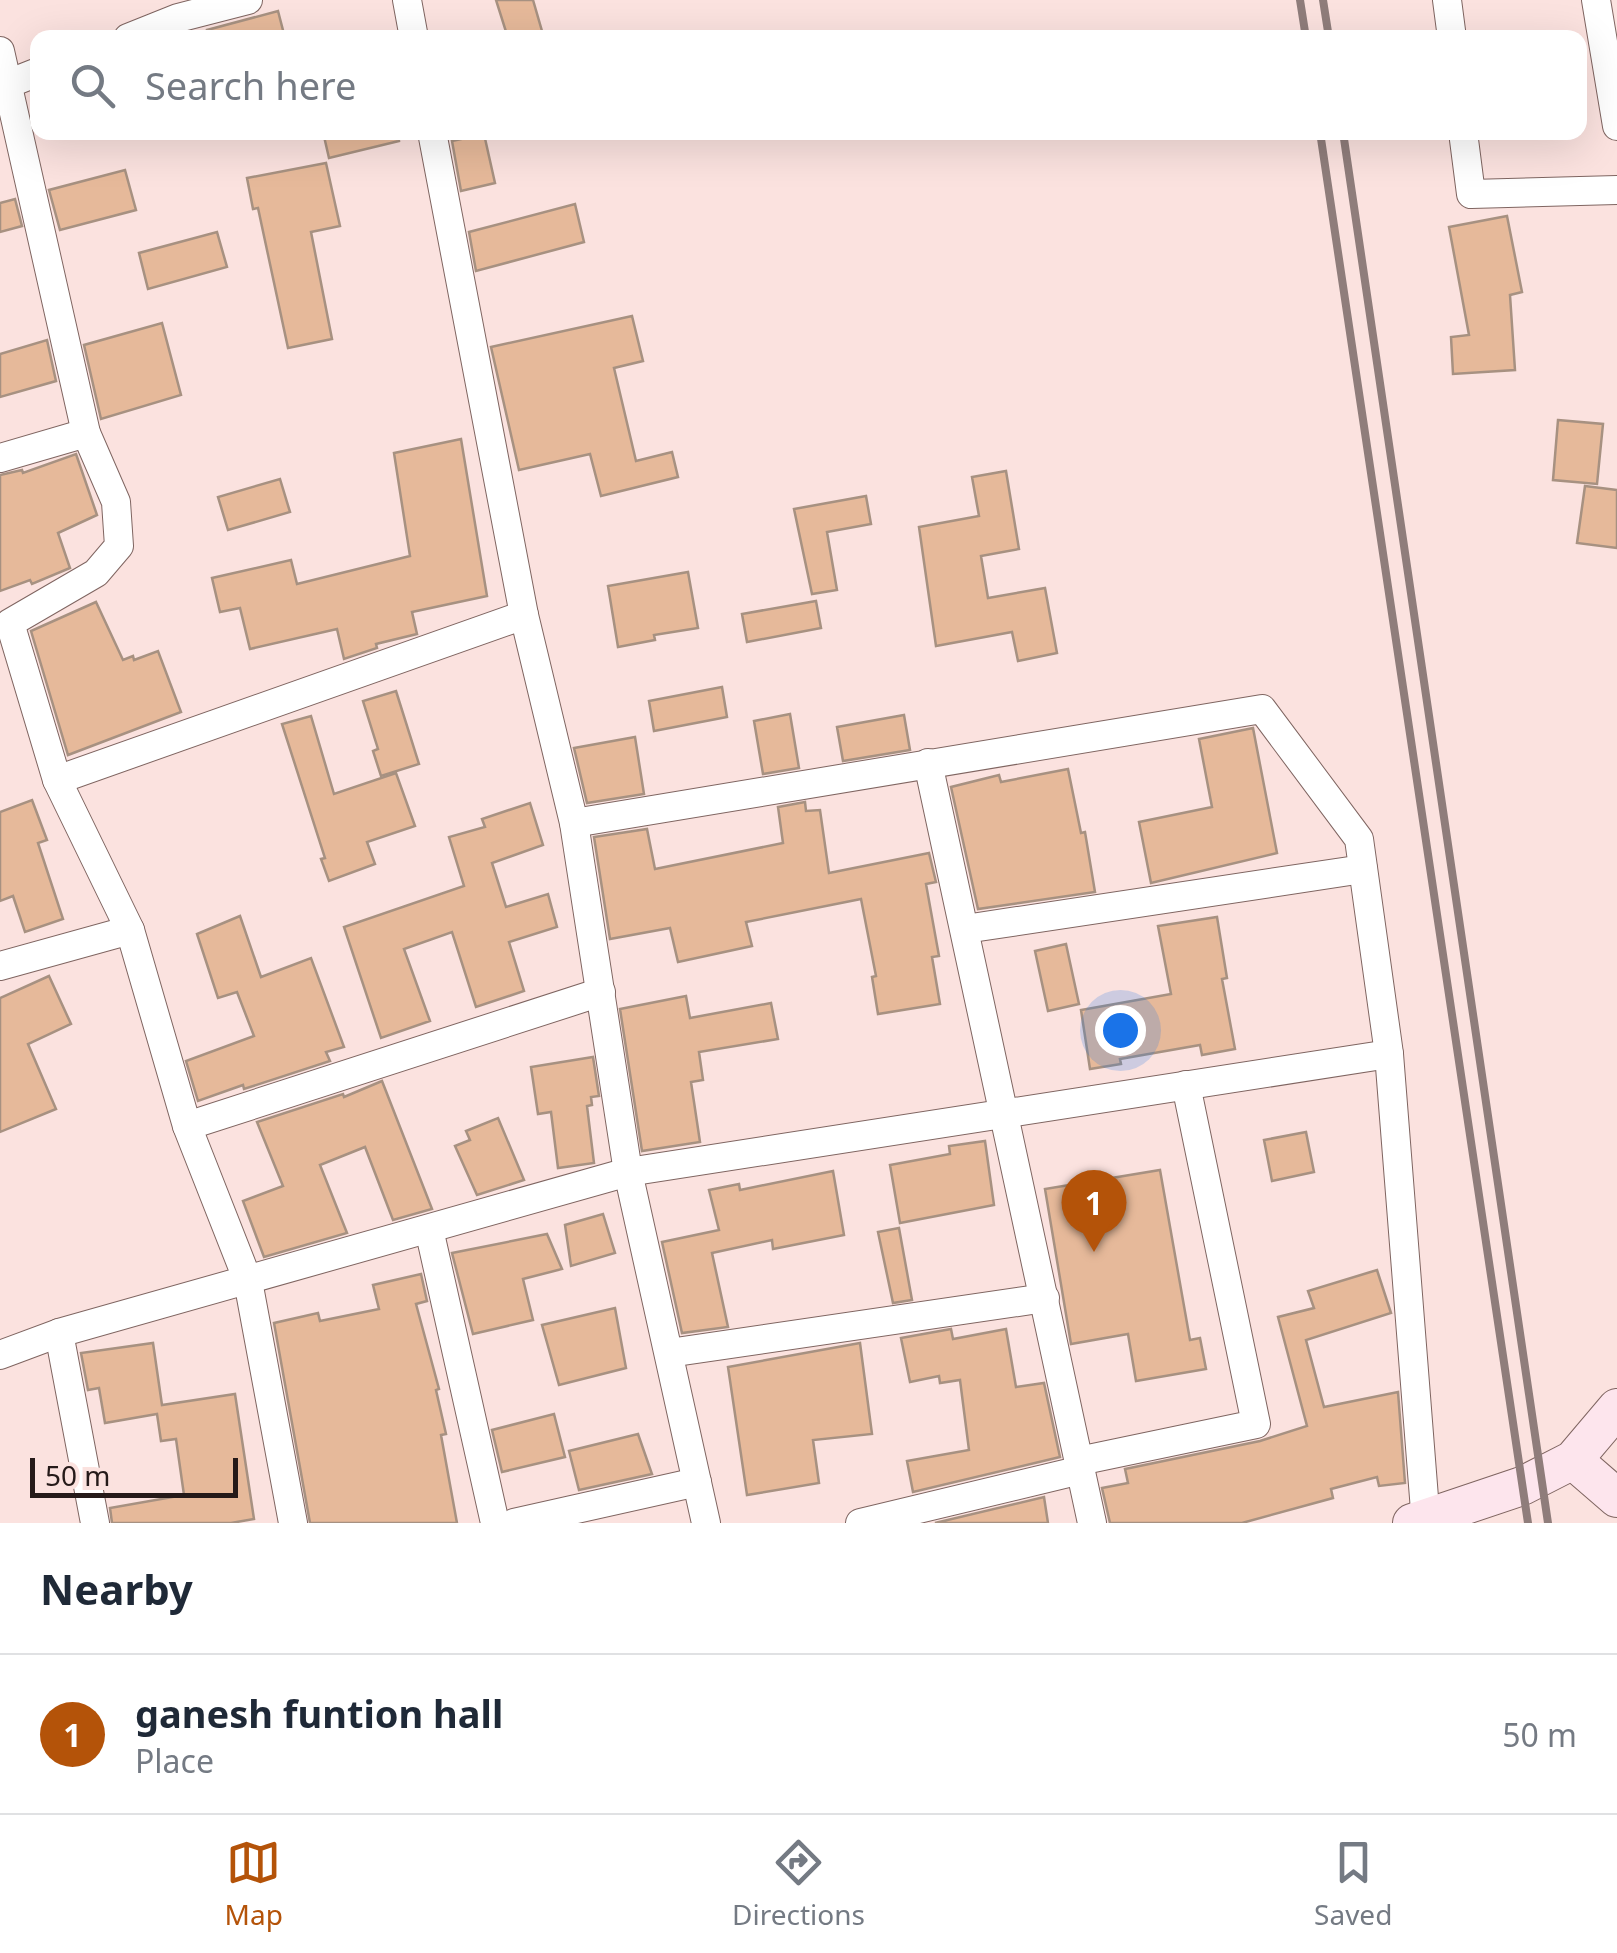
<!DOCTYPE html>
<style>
body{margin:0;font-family:"Noto Sans",sans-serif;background:#f2f2f3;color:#1f2937}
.scale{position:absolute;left:30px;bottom:25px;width:208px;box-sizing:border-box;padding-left:10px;border:5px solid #251a19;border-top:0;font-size:28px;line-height:35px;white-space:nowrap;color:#251a19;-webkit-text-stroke:8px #fbe2df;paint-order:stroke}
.you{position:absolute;left:1120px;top:1030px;width:35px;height:35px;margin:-25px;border:8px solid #fff;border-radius:50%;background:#1a73e8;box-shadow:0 0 0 15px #1a73e833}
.badge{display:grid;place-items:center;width:65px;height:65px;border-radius:50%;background:#b45309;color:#fff;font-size:32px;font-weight:700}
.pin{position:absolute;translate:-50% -82px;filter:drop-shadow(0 2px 5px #0008)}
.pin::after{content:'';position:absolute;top:52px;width:35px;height:30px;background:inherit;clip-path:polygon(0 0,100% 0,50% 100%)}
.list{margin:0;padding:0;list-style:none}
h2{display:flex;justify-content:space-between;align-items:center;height:130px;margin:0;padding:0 40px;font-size:42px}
h2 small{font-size:32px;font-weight:400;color:#747a83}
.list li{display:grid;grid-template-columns:65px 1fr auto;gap:30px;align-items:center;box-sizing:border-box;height:160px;padding:0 40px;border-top:2px solid #e0e1e3}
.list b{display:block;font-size:38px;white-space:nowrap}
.list p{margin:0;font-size:32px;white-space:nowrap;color:#747a83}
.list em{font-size:32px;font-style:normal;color:#747a83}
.icon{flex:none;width:55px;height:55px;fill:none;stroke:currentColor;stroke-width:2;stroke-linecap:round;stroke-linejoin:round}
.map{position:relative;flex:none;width:1617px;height:1523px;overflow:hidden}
.search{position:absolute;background:#fff;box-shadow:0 10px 40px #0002;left:30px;right:30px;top:30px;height:110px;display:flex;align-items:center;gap:25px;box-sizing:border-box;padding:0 35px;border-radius:20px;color:#747a83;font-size:38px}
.sheet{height:290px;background:#fff}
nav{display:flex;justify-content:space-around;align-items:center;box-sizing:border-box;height:140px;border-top:2px solid #e0e1e3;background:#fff;font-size:28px;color:#747a83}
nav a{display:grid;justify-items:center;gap:5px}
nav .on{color:#b45309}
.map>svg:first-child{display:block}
.building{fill:#e6b99a;stroke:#a79181;stroke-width:2.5}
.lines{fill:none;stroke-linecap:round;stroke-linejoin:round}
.minor-casing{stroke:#7f6561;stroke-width:30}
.secondary-casing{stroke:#7f6561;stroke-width:40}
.minor{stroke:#fff;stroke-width:28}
.secondary{stroke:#fde5ed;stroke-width:38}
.rail{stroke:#8f7d7b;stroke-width:8}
</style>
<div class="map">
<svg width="1617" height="1523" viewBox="0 0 1617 1523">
<rect width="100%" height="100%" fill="#fbe2df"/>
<g class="building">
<path d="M 496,0 L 533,0 L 544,38 L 508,38 Z"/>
<path d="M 278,11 L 285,38 L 208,38 L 207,30 Z"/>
<path d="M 323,132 L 398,132 L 399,141 L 329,158 Z"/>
<path d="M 484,134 L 495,183 L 461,191 L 452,141 Z"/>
<path d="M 326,163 L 340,226 L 311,232 L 332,339 L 288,348 L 258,208 L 253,209 L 247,178 Z"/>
<path d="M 125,170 L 136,210 L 60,230 L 49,190 Z"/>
<path d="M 15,199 L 22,226 L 0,232 L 0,203 Z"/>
<path d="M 575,204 L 584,242 L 476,271 L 469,232 Z"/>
<path d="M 1507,216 L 1522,292 L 1510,295 L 1515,370 L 1453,374 L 1451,337 L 1469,335 L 1449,227 Z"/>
<path d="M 217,232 L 227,267 L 148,289 L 139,253 Z"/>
<path d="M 632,316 L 643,361 L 614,368 L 636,461 L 672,452 L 678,477 L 601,496 L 590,454 L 519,470 L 491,347 Z"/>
<path d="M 162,323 L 181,395 L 101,419 L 84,345 Z"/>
<path d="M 47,340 L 56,381 L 0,397 L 0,354 Z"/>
<path d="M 1558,420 L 1603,424 L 1597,484 L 1553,480 Z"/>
<path d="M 461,439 L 487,596 L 412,612 L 417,634 L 376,644 L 377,648 L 344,659 L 337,629 L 250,649 L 240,608 L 220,612 L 212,578 L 291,560 L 297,584 L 410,556 L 394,453 Z"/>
<path d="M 76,454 L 97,515 L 58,533 L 70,568 L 32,584 L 30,580 L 0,591 L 0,475 L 22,470 L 23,473 Z"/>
<path d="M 1006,471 L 1019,549 L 981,556 L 988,598 L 1045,588 L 1057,653 L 1018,661 L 1012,632 L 936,646 L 919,527 L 979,516 L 972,477 Z"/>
<path d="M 280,479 L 290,512 L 228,530 L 218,497 Z"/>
<path d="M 1585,486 L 1617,490 L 1617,548 L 1577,543 Z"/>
<path d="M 866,496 L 871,524 L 827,532 L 837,590 L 812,594 L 794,509 Z"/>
<path d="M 688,572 L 698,628 L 654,635 L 655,640 L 618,647 L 608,586 Z"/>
<path d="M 816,601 L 821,628 L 747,642 L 742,614 Z"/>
<path d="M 96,602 L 123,660 L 133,656 L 134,660 L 158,651 L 181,712 L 68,755 L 31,631 Z"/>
<path d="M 722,687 L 727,717 L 654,731 L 649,701 Z"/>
<path d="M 396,691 L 419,764 L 381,776 L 373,751 L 378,749 L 363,701 Z"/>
<path d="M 790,714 L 799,768 L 763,774 L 754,721 Z"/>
<path d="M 904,715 L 910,750 L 843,761 L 837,727 Z"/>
<path d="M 311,716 L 334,794 L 396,773 L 415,826 L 367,842 L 375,864 L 329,881 L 321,859 L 325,858 L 282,724 Z"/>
<path d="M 1253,728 L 1277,853 L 1151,883 L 1139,822 L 1212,807 L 1199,739 Z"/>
<path d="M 635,737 L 644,794 L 587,803 L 574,748 Z"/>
<path d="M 1068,769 L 1081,833 L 1085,832 L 1095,892 L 978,909 L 951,787 L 999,775 L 1001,782 Z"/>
<path d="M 32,800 L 47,840 L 38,843 L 63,919 L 25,932 L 13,896 L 0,901 L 0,812 Z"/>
<path d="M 805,802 L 806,811 L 820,810 L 829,873 L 929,853 L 936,882 L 926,884 L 939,956 L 932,957 L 940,1004 L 878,1014 L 872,977 L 876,976 L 861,899 L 746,922 L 752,946 L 678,962 L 670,928 L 610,939 L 594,837 L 647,829 L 655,869 L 783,843 L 778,807 Z"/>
<path d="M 530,803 L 543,845 L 492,863 L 506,907 L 548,894 L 557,927 L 509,942 L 524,991 L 476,1007 L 452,932 L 404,949 L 430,1021 L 381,1038 L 344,927 L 464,886 L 449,837 L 485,827 L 482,819 Z"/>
<path d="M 240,916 L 261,977 L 311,958 L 344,1047 L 326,1052 L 330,1061 L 244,1089 L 243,1085 L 198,1101 L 186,1061 L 254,1036 L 237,992 L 218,998 L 197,934 Z"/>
<path d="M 1217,917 L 1227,978 L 1222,979 L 1235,1049 L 1202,1055 L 1200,1045 L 1120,1059 L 1121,1064 L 1090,1069 L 1081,1010 L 1171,994 L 1158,926 Z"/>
<path d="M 1066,944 L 1079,1004 L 1048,1011 L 1035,951 Z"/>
<path d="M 49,976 L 71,1024 L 28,1044 L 56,1109 L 0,1132 L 0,998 Z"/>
<path d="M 686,996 L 690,1018 L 771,1003 L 778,1039 L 699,1052 L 703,1080 L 691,1082 L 700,1142 L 642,1151 L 620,1009 Z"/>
<path d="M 593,1057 L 599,1096 L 591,1097 L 592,1105 L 587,1106 L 594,1163 L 558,1168 L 551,1112 L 538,1114 L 531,1067 Z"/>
<path d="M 382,1081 L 432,1209 L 393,1220 L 365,1147 L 320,1165 L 347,1233 L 264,1257 L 243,1201 L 283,1186 L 257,1122 L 343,1094 L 344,1097 Z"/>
<path d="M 498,1118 L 524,1180 L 477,1195 L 455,1146 L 470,1140 L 466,1131 Z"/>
<path d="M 1306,1132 L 1314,1172 L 1272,1181 L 1264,1140 Z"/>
<path d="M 985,1141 L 994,1205 L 900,1223 L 890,1165 L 950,1154 L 949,1146 Z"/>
<path d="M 1160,1170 L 1190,1340 L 1200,1338 L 1206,1369 L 1136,1381 L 1128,1334 L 1071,1344 L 1045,1189 Z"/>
<path d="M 833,1171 L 844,1235 L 773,1249 L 772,1240 L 712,1253 L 728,1327 L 682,1333 L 662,1242 L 719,1230 L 709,1190 L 739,1184 L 740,1190 Z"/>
<path d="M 603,1214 L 615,1253 L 571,1266 L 565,1225 Z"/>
<path d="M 899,1228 L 912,1300 L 893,1303 L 878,1232 Z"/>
<path d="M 547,1234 L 562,1269 L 523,1279 L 533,1320 L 473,1334 L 452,1253 Z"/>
<path d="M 1377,1270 L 1391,1313 L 1306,1340 L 1324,1407 L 1398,1392 L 1405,1483 L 1379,1486 L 1377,1477 L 1331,1489 L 1333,1498 L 1242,1523 L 1110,1523 L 1102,1488 L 1128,1483 L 1125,1469 L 1260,1441 L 1307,1426 L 1278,1317 L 1314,1308 L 1308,1291 Z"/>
<path d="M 421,1274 L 427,1301 L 416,1304 L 439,1389 L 436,1390 L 446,1434 L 441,1435 L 457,1523 L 310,1523 L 274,1323 L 318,1313 L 320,1321 L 379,1309 L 373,1285 Z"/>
<path d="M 615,1308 L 626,1368 L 559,1385 L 542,1325 Z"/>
<path d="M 951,1329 L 953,1339 L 1006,1329 L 1016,1387 L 1044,1383 L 1060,1457 L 913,1492 L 907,1461 L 969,1450 L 960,1380 L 940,1383 L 939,1376 L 910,1382 L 901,1338 Z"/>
<path d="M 153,1343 L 162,1405 L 235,1394 L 254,1519 L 231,1523 L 112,1523 L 110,1508 L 184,1495 L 176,1439 L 161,1441 L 157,1414 L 105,1423 L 99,1388 L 88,1390 L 81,1353 Z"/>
<path d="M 860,1343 L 872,1434 L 813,1440 L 819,1483 L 747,1495 L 728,1367 Z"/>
<path d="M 554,1414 L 565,1457 L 502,1472 L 492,1430 Z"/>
<path d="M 638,1434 L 652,1474 L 579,1490 L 569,1451 Z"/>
<path d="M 1044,1497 L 1048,1523 L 935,1523 Z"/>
</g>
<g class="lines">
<defs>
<g id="minor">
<path d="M 407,0 L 414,38"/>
<path d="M 1447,0 L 1452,38"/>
<path d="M 1596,0 L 1617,126"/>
<path d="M 128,38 L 178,18 L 248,0"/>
<path d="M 0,51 L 86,433 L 116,502 L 119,546 L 96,573 L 10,623 L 57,780"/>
<path d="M 0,87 L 38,72"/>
<path d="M 432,132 L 524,615"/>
<path d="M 1463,132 L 1471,194 L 1617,190"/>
<path d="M 0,458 L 86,433"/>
<path d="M 928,763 L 1092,1523"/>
<path d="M 574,823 L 1262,709 L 1359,839 L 1389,1054 L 1426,1523"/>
<path d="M 965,929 L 1363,869"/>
<path d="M 130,930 L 57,780 L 524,615 L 574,823 L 628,1172 L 706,1523"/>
<path d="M 0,966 L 130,930 L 187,1126 L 248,1281 L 293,1523"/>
<path d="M 187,1126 L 601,992"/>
<path d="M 429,1229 L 495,1523"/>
<path d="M 59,1333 L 95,1523"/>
<path d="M 669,1353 L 1045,1298"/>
<path d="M 0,1355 L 59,1333 L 628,1172 L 1389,1054"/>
<path d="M 1079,1461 L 1256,1424 L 1186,1085"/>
<path d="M 514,1523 L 697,1482"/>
<path d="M 860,1523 L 1081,1470"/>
</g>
<g id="secondary">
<path d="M 1573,1460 L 1617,1498"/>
<path d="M 1412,1523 L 1522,1486 L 1573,1460 L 1617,1408"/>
</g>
</defs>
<use href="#minor" class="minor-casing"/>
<use href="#secondary" class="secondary-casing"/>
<use href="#minor" class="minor"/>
<use href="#secondary" class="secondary"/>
<g class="rail">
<path d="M 1300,0 L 1306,38"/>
<path d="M 1323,0 L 1329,38"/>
<path d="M 1320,132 L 1528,1523"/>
<path d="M 1343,132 L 1548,1523"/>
</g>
</g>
</svg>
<div class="scale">50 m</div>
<div class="you"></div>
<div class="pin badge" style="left:1094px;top:1252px">1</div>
<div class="search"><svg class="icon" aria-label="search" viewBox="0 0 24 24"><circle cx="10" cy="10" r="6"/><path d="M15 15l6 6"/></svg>Search here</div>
</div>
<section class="sheet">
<h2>Nearby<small></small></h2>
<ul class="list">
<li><span class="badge">1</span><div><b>ganesh funtion hall</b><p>Place</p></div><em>50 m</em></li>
</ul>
</section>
<nav>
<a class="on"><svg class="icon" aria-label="map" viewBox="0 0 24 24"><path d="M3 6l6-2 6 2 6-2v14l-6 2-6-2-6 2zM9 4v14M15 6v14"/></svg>Map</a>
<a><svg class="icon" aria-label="directions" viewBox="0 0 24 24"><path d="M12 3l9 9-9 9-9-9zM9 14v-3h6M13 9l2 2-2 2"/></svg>Directions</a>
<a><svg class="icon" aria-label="saved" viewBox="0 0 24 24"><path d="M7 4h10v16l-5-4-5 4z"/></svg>Saved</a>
</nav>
